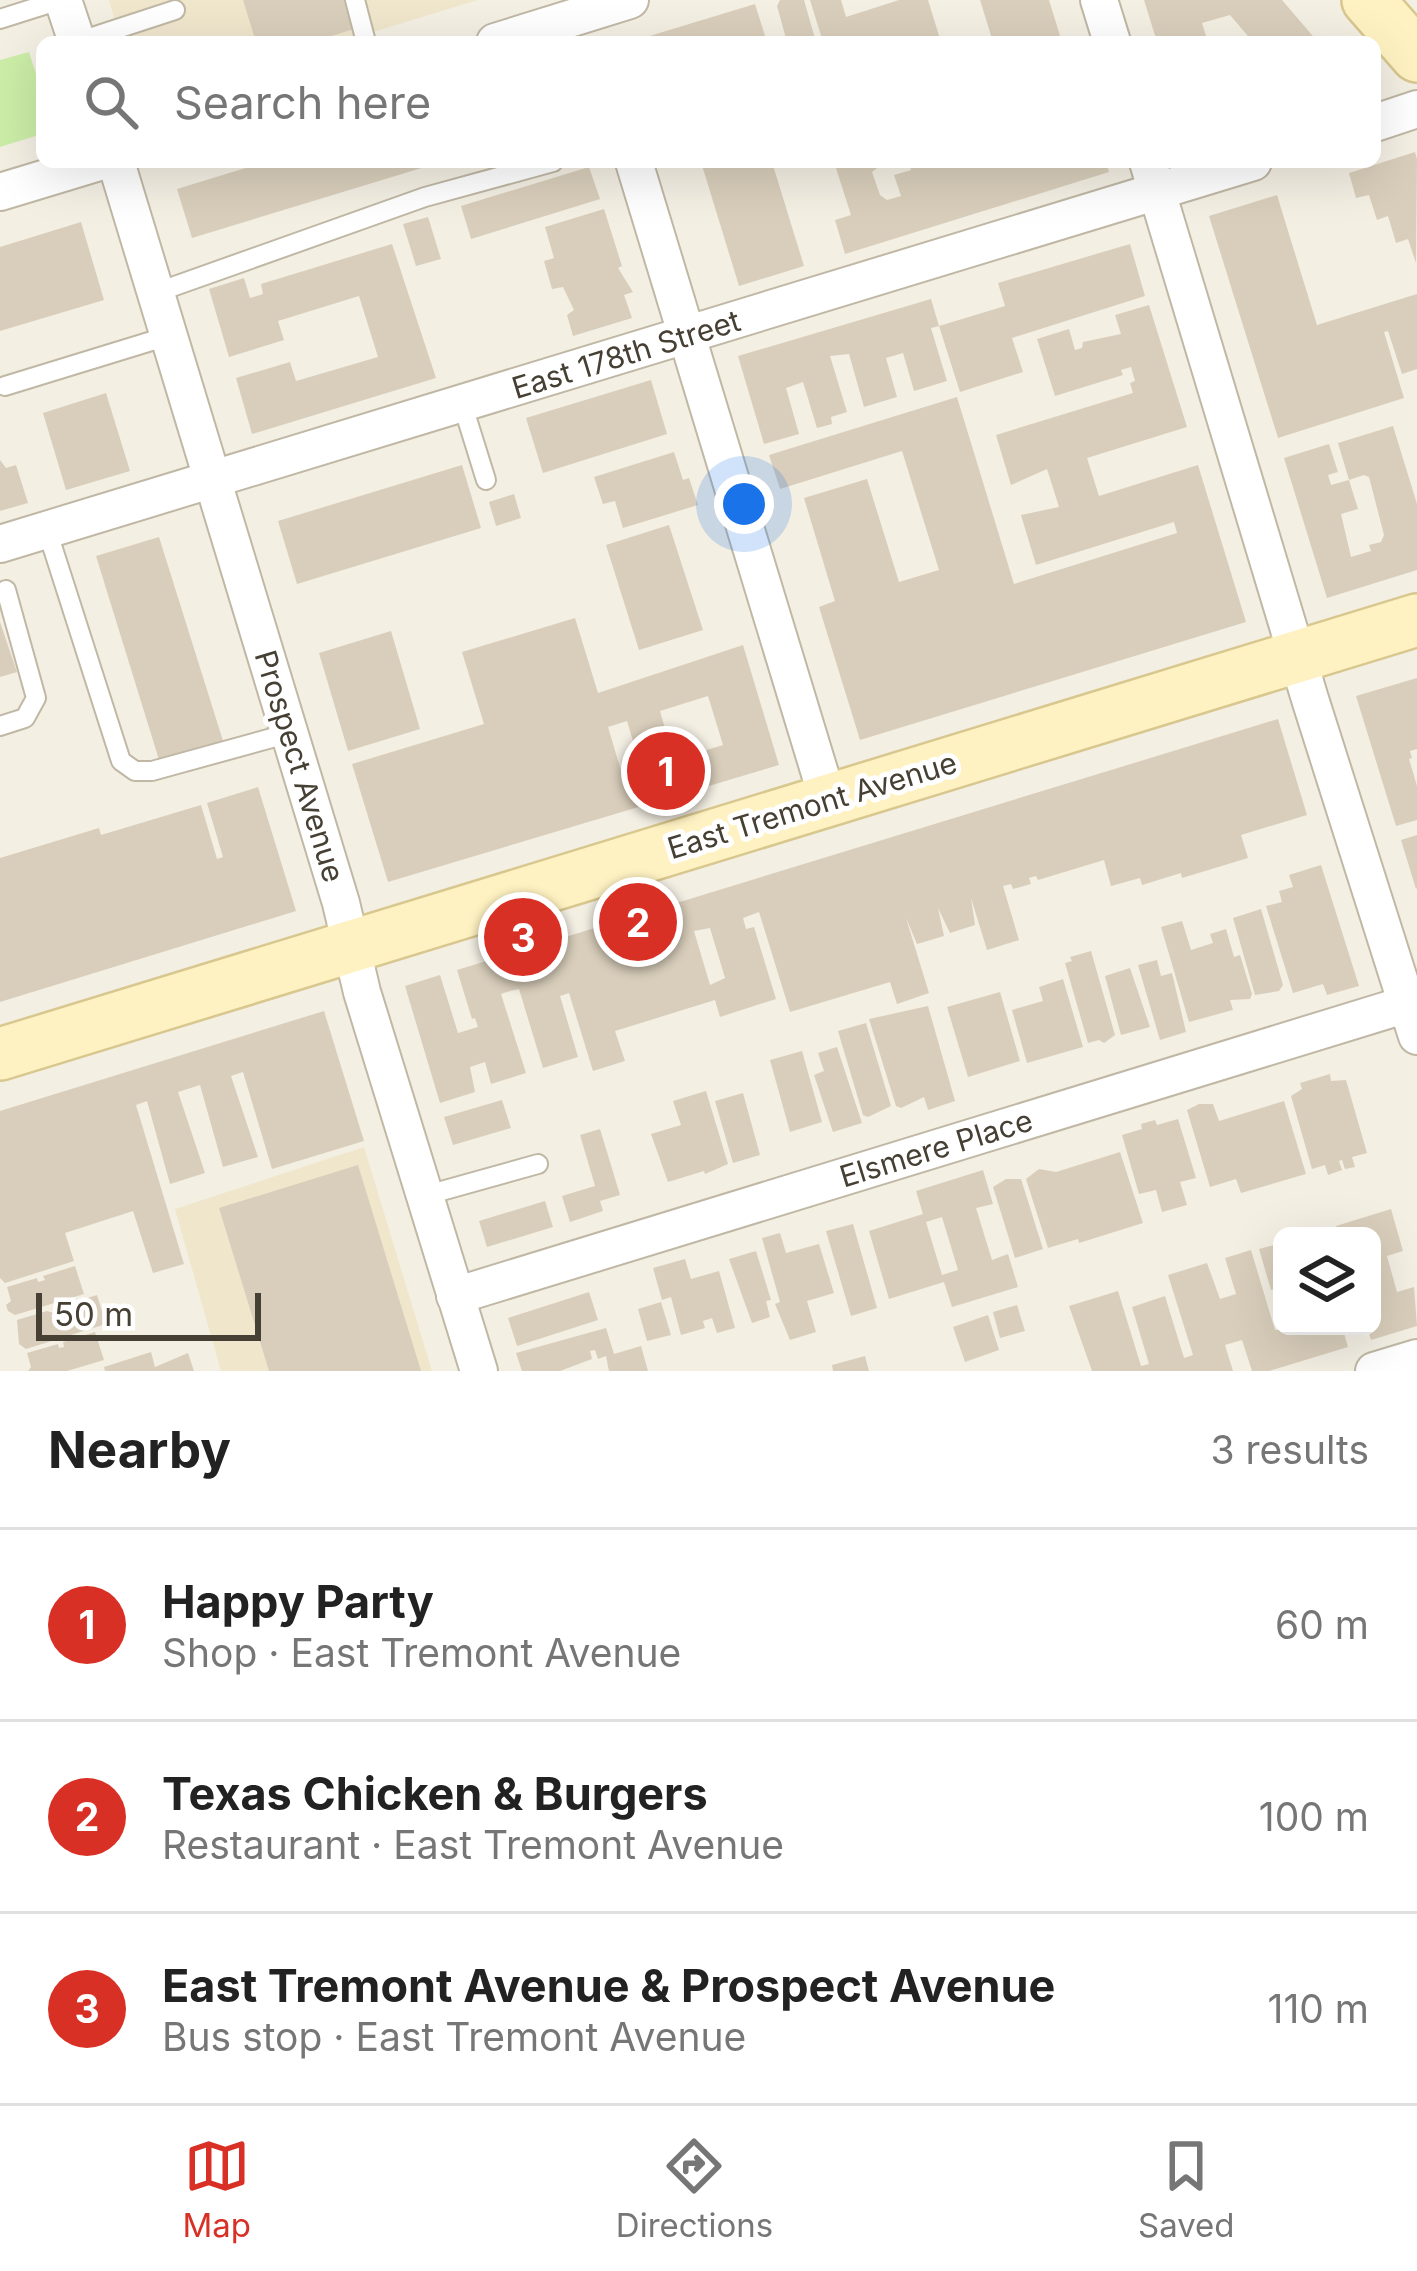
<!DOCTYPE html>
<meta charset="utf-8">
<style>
body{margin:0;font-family:Inter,sans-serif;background:#f6f6f6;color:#222}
.controls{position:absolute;right:36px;bottom:36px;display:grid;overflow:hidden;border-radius:18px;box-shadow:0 12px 48px #0002}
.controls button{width:108px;height:108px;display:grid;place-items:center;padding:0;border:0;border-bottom:3px solid #e0e0e0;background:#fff;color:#222;font:60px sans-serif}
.scale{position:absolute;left:36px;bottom:30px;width:225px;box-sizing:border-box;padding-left:12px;border:6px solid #463f33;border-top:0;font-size:33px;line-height:42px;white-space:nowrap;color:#463f33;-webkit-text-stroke:9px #fff;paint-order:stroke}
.you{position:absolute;left:744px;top:504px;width:42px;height:42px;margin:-30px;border:9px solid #fff;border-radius:50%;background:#1a73e8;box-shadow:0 0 0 18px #1a73e833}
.badge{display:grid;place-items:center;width:78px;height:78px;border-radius:50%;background:#d93025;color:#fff;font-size:39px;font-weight:700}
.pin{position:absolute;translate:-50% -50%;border:6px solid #fff;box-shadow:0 3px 12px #0006}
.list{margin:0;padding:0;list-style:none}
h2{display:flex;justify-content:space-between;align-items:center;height:156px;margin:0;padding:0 48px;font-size:51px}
h2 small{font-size:39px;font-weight:400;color:#767676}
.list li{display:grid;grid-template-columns:78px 1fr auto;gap:36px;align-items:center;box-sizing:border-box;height:192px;padding:0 48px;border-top:3px solid #e0e0e0}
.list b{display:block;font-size:45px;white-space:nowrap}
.list p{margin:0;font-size:39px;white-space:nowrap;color:#767676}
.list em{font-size:39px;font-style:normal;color:#767676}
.icon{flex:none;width:66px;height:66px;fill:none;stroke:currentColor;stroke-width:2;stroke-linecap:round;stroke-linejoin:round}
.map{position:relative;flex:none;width:1417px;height:1371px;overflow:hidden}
.search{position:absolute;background:#fff;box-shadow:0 12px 48px #0002;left:36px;right:36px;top:36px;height:132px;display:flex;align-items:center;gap:30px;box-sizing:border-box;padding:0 42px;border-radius:18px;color:#767676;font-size:45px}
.sheet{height:732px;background:#fff}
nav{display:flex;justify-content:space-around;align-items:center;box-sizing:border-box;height:168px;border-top:3px solid #e0e0e0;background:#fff;font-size:33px;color:#767676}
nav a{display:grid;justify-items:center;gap:6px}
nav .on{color:#d93025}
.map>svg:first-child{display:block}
.education{fill:#efe6cc}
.green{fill:#cbeda7}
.building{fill:#d9cebb;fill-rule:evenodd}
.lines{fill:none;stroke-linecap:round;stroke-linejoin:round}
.lane-casing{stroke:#c0b8a5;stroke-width:22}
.street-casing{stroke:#c0b8a5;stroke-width:40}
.secondary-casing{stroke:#d8c78e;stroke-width:56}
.lane{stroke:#fff;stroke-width:18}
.street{stroke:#fff;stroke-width:36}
.secondary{stroke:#fff2c2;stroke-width:51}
.labels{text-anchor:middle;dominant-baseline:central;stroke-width:10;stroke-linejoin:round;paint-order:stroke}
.street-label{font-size:30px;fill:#463f33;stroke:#fff}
</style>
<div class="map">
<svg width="1417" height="1371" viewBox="0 0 1417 1371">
<rect width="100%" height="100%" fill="#f4efe3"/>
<g class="education">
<path d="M 109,0 L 478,0 L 340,42 L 121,42 Z"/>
<path d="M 364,1147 L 432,1371 L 221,1371 L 175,1209 Z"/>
</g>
<path class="green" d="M 29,52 L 42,93 L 42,134 L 0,147 L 0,60 Z"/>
<g class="building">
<path d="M 243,0 L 348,0 L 357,28 L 312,42 L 256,42 Z"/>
<path d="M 780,0 L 804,0 L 816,42 L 787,42 L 777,6 Z"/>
<path d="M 810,0 L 841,0 L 846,17 L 899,0 L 928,0 L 941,42 L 823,42 Z"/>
<path d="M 980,0 L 1049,0 L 1062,42 L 993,42 Z"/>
<path d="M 1144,0 L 1282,0 L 1318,42 L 1253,42 L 1230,15 L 1202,23 L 1208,42 L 1157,42 Z"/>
<path d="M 755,4 L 767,42 L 633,42 L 633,41 Z"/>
<path d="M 1415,152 L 1417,159 L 1416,263 L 1408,239 L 1396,243 L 1388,216 L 1377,220 L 1369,195 L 1356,198 L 1349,173 Z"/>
<path d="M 265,162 L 438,162 L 438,163 L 192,238 L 177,189 Z"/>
<path d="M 701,162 L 772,162 L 804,266 L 739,286 Z"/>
<path d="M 834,162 L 885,162 L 872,172 L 880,195 L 887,200 L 901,196 L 894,175 L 911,170 L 909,165 L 918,162 L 1106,162 L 1109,172 L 845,254 L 835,220 L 851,215 Z"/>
<path d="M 589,167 L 600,199 L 471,239 L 461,206 Z"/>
<path d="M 1277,195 L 1317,325 L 1417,294 L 1417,369 L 1402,374 L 1388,331 L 1384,332 L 1404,398 L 1278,438 L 1209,216 Z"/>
<path d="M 604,209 L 622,266 L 618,268 L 633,292 L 624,295 L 632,318 L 573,336 L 567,315 L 574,310 L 563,287 L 552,289 L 544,261 L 554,258 L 545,227 Z"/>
<path d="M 428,217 L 441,259 L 416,266 L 403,224 Z"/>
<path d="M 81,222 L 104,300 L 0,331 L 0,247 Z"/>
<path d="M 392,244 L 436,378 L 252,434 L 236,378 L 290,362 L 296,381 L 378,357 L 359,296 L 278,321 L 284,340 L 229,357 L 209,289 L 244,278 L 250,298 L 263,294 L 261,284 Z"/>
<path d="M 1130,244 L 1145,296 L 1012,338 L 1023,372 L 960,392 L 939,326 L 1005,306 L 998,283 Z"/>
<path d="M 931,299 L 939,326 L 931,328 L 947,381 L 914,391 L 903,353 L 886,358 L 897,397 L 864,407 L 849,354 L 830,356 L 847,412 L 831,417 L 832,424 L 817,428 L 803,382 L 786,388 L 799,434 L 764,444 L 738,356 Z"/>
<path d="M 1149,305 L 1187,427 L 1087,458 L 1099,496 L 1198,465 L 1246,622 L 860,740 L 819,607 L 835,601 L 804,498 L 867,479 L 899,582 L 939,570 L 902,451 L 780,489 L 769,455 L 957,397 L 1014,584 L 1177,533 L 1174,522 L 1036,565 L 1021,515 L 1059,507 L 1047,469 L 1011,485 L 996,435 L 1133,393 L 1130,383 L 1135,381 L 1131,367 L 1121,370 L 1123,375 L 1055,396 L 1037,339 L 1069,329 L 1075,350 L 1082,348 L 1083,342 L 1121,334 L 1115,315 Z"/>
<path d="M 651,380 L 667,434 L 543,473 L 526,418 Z"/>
<path d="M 106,393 L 130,471 L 66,490 L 43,413 Z"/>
<path d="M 1393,426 L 1417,504 L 1417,570 L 1327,598 L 1284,458 L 1329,444 L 1338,472 L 1328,475 L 1331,485 L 1349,480 L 1338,443 ZM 1364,475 L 1369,477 L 1384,535 L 1381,542 L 1369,545 L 1371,551 L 1351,557 L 1341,514 L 1358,509 L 1349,480 Z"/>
<path d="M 674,452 L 683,480 L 689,478 L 698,505 L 623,528 L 615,501 L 603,504 L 594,477 Z"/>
<path d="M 0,460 L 6,468 L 16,465 L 28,503 L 0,511 Z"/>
<path d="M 462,465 L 481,528 L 297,584 L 278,521 Z"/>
<path d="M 514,494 L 521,518 L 496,526 L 489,502 Z"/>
<path d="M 669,525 L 703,630 L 639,650 L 606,545 Z"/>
<path d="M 159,537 L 224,744 L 160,763 L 96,556 Z"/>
<path d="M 575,618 L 598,693 L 743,645 L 779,765 L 388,882 L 352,764 L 484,724 L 462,652 ZM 708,696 L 723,745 L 674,760 L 660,711 ZM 627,721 L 641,768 L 622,774 L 608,727 Z"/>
<path d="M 0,622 L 17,672 L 0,677 Z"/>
<path d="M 391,631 L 420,729 L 348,751 L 319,653 Z"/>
<path d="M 1417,678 L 1417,749 L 1410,751 L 1412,758 L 1409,759 L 1417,786 L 1417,820 L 1396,826 L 1356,696 Z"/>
<path d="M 1278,719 L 1307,815 L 1241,835 L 1248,858 L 1182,878 L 1181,873 L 1142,885 L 1140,878 L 1111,886 L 1104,860 L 1038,880 L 1036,876 L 1029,878 L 1031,884 L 1013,889 L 1011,884 L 1003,886 L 1019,940 L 987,950 L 971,898 L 975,925 L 950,933 L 938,908 L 944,936 L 917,944 L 906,918 L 929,993 L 897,1004 L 890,982 L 790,1012 L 759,912 L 743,918 L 746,929 L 754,927 L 776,999 L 720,1017 L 715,1000 L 615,1031 L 625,1061 L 593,1071 L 569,993 L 560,996 L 578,1057 L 543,1068 L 519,989 L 510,991 L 501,994 L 526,1073 L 491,1084 L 485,1062 L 470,1067 L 475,1092 L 440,1103 L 405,986 L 440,975 L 458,1033 L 478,1027 L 475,1018 L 472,1019 L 457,970 ZM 710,928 L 725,978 L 710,985 L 694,931 Z"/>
<path d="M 258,787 L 296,911 L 0,1002 L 0,858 L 99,828 L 101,835 L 201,805 L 217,859 L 223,857 L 207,803 Z"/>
<path d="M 1417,835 L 1417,888 L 1416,889 L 1401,840 Z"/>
<path d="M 1321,865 L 1359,986 L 1327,995 L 1323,984 L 1293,993 L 1266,906 L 1282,902 L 1279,891 L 1293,887 L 1289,875 Z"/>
<path d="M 1261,909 L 1283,985 L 1279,991 L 1255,995 L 1233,918 Z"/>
<path d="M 1182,921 L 1191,950 L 1213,943 L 1210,934 L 1226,929 L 1234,957 L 1240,955 L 1252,994 L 1250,999 L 1230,1000 L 1233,1010 L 1189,1022 L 1161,927 Z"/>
<path d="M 1091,951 L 1115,1035 L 1104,1043 L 1099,1040 L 1088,1043 L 1065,963 L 1072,961 L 1070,957 Z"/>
<path d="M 1157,960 L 1161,976 L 1172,973 L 1186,1032 L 1160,1040 L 1138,965 Z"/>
<path d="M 1130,968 L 1150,1027 L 1121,1035 L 1105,976 Z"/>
<path d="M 1063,979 L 1083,1047 L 1027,1063 L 1012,1010 L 1043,1001 L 1039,987 Z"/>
<path d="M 1000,992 L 1020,1061 L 968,1077 L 947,1007 Z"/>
<path d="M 928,1006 L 955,1101 L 928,1110 L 924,1097 L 901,1108 L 896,1106 L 869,1019 Z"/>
<path d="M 324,1011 L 364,1141 L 272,1169 L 243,1072 L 231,1076 L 258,1157 L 223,1167 L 200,1085 L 178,1092 L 205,1173 L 170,1184 L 147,1101 L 136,1105 L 184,1264 L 153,1273 L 133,1211 L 65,1233 L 74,1261 L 5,1283 L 0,1278 L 0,1111 Z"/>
<path d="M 866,1023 L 891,1106 L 868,1117 L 863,1115 L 838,1031 Z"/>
<path d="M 837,1047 L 862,1123 L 833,1132 L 814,1075 L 824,1071 L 818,1053 Z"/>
<path d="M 802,1051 L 822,1122 L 790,1132 L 770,1060 Z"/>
<path d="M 1330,1074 L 1331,1081 L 1346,1080 L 1367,1153 L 1352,1157 L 1355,1167 L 1345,1169 L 1342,1160 L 1339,1161 L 1342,1170 L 1328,1175 L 1325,1165 L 1312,1169 L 1291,1096 L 1302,1089 L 1300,1083 Z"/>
<path d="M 706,1091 L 728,1164 L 705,1174 L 704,1171 L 668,1182 L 651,1134 L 681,1125 L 673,1101 Z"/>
<path d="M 743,1093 L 760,1155 L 733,1163 L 715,1101 Z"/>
<path d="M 502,1100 L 511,1128 L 453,1145 L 444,1117 Z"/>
<path d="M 1284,1101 L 1306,1174 L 1241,1193 L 1236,1179 L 1210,1187 L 1187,1110 L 1199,1104 L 1213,1104 L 1219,1121 Z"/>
<path d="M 1178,1119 L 1196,1178 L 1180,1182 L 1187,1205 L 1162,1212 L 1156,1190 L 1139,1194 L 1122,1135 L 1142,1129 L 1141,1124 L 1155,1120 L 1157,1125 Z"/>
<path d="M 600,1129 L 620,1195 L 600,1201 L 603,1211 L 570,1222 L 562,1196 L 595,1186 L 580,1135 Z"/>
<path d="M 1120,1152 L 1143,1223 L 1079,1243 L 1078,1239 L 1048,1248 L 1026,1179 L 1039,1169 L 1056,1172 Z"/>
<path d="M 358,1165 L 421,1371 L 269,1371 L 219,1208 Z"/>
<path d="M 983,1170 L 993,1204 L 976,1208 L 992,1260 L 1008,1254 L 1018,1287 L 952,1307 L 944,1282 L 889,1299 L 869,1231 L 923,1214 L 916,1191 ZM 942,1217 L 958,1270 L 942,1275 L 926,1222 Z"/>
<path d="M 1006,1179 L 1021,1179 L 1043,1249 L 1015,1258 L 993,1187 Z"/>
<path d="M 545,1201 L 553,1227 L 487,1247 L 479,1221 Z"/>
<path d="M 1391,1209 L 1403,1251 L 1387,1256 L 1397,1292 L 1414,1287 L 1417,1326 L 1371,1340 L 1367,1326 L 1372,1326 L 1372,1236 L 1339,1236 L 1336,1226 Z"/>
<path d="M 853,1224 L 877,1308 L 851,1316 L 826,1231 Z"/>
<path d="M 780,1233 L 786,1253 L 819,1244 L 834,1293 L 807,1301 L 816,1332 L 790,1340 L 775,1304 L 780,1302 L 762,1238 Z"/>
<path d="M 1282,1243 L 1282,1287 L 1271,1290 L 1259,1249 Z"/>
<path d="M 1251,1250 L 1275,1330 L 1342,1326 L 1348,1347 L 1269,1371 L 1252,1371 L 1242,1340 L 1225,1345 L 1233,1371 L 1092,1371 L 1069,1306 L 1118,1291 L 1141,1366 L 1149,1364 L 1132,1307 L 1165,1296 L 1184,1358 L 1193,1355 L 1168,1275 L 1207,1263 L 1220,1299 L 1236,1294 L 1225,1258 Z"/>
<path d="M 756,1251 L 771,1300 L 766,1301 L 770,1317 L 752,1323 L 729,1259 Z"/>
<path d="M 685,1259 L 691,1279 L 719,1271 L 735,1328 L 717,1333 L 712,1318 L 703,1321 L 705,1328 L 681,1335 L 671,1297 L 662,1300 L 653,1268 Z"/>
<path d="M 75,1266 L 84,1294 L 15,1315 L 8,1311 L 6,1305 L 11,1301 L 7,1287 L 37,1278 L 38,1282 L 45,1280 L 43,1276 Z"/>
<path d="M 589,1292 L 598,1320 L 517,1346 L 508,1318 Z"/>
<path d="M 97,1295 L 106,1324 L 26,1349 L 19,1344 L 17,1320 L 47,1311 L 54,1313 L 53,1309 Z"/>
<path d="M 661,1302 L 671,1335 L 647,1341 L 638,1309 Z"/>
<path d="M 1017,1305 L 1025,1331 L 1000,1338 L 993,1312 Z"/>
<path d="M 988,1315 L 999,1350 L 965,1362 L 953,1327 Z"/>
<path d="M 606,1328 L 614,1354 L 641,1346 L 648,1371 L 609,1371 L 606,1356 L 598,1359 L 595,1350 L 590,1351 L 592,1359 L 560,1371 L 522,1371 L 516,1353 Z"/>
<path d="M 95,1332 L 104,1360 L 67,1371 L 28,1371 L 31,1367 L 27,1353 L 58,1344 L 59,1348 L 64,1347 L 63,1342 Z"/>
<path d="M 151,1352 L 155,1367 L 188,1353 L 194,1371 L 105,1371 L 104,1367 Z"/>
<path d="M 865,1356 L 869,1371 L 833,1371 L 832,1365 Z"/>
</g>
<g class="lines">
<defs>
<g id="lane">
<path d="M 355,0 L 366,42"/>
<path d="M 0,19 L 60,0"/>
<path d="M 77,42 L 175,10"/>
<path d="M 155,293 L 425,197 L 553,162"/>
<path d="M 5,386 L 168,336"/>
<path d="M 462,403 L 486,480"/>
<path d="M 47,530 L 121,761 L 135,771 L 152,771 L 290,733"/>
<path d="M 0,726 L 25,718 L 36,698 L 6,590"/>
<path d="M 427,1195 L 538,1164"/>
</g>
<g id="street">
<path d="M 63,0 L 77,42"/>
<path d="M 1099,0 L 1112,42"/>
<path d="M 495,42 L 630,0"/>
<path d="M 1375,123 L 1417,109"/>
<path d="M 116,162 L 341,903 L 362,992 L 479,1371"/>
<path d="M 634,162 L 828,800"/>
<path d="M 1148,162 L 1310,699 L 1417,1036"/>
<path d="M 0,192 L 99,162"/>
<path d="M 0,544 L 1253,162"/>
<path d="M 455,1296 L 1417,1001"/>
<path d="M 1374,1371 L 1417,1358"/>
</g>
<g id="secondary">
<path d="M 1368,0 L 1417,56"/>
<path d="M 0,1054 L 1417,620"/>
</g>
</defs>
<use href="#lane" class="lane-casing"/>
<use href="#street" class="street-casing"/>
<use href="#secondary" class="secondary-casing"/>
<use href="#lane" class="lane"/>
<use href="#street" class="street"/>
<use href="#secondary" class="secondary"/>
</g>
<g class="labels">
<g class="street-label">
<text transform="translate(626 354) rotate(-17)">East 178th Street</text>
<text transform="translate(300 766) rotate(73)">Prospect Avenue</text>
<text transform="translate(812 805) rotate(-17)">East Tremont Avenue</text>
<text transform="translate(936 1148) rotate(-17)">Elsmere Place</text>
</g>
</g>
</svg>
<div class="controls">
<button><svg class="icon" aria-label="layers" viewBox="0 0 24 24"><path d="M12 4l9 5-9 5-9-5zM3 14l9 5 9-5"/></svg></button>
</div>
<div class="scale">50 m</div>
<div class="you"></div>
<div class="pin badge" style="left:666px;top:771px">1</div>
<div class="pin badge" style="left:638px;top:922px">2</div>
<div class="pin badge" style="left:523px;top:937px">3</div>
<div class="search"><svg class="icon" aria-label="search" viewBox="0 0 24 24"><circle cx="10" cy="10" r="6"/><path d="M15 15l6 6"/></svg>Search here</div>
</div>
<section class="sheet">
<h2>Nearby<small>3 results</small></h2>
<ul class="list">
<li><span class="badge">1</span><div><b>Happy Party</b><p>Shop · East Tremont Avenue</p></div><em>60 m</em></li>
<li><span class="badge">2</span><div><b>Texas Chicken &amp; Burgers</b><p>Restaurant · East Tremont Avenue</p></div><em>100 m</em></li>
<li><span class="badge">3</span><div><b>East Tremont Avenue &amp; Prospect Avenue</b><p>Bus stop · East Tremont Avenue</p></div><em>110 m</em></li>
</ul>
</section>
<nav>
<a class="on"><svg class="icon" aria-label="map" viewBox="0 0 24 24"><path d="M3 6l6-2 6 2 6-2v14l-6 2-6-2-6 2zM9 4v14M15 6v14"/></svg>Map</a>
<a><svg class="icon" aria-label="directions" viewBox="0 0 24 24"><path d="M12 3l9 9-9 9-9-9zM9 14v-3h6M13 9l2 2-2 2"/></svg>Directions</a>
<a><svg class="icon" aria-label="saved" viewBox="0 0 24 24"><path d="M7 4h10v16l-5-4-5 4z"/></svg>Saved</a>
</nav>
